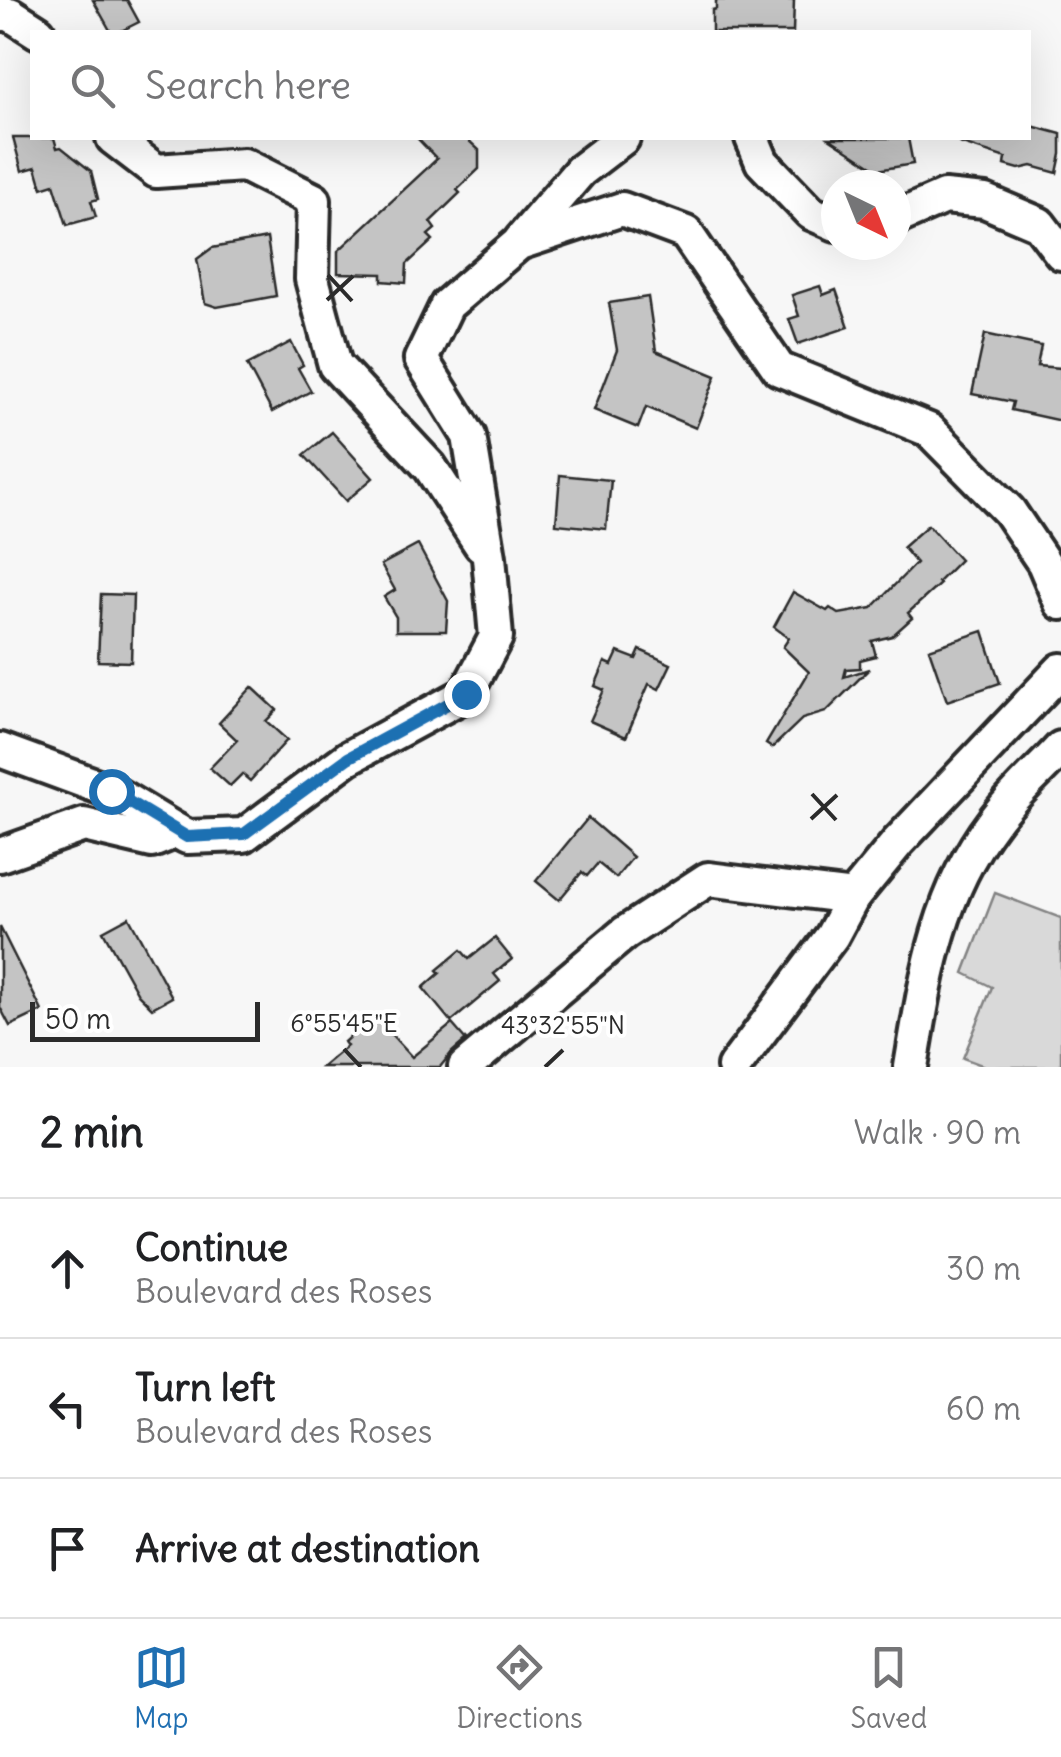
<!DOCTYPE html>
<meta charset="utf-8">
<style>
body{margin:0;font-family:Delius,sans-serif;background:#f6f6f6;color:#202124}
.compass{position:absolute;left:821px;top:170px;width:90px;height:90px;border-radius:50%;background:#fff;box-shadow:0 10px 40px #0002;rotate:137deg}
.scale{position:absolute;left:30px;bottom:25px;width:230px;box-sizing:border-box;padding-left:10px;border:5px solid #2b2b2b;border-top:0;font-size:28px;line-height:35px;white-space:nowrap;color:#2b2b2b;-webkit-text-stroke:8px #fff;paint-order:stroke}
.stop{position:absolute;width:30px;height:30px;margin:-22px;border:8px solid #1f6fb2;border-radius:50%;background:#fff}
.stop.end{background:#1f6fb2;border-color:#fff;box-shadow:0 2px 10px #0008}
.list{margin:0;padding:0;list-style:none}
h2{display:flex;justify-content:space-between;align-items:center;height:130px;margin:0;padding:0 40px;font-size:42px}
h2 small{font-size:32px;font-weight:400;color:#757577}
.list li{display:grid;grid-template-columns:65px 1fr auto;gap:30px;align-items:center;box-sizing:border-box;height:140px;padding:0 40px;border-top:2px solid #e0e0e0}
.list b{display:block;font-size:38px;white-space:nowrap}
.list p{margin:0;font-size:32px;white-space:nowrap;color:#757577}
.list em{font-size:32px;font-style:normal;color:#757577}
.icon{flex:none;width:55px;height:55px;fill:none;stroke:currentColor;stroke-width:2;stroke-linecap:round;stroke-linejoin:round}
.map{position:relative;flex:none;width:1061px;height:1067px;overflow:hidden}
.search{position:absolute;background:#fff;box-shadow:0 10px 40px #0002;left:30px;right:30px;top:30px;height:110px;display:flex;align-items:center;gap:25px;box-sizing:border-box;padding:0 35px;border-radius:0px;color:#757577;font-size:38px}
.sheet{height:550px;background:#fff}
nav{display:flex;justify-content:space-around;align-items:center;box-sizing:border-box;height:140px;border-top:2px solid #e0e0e0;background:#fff;font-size:28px;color:#757577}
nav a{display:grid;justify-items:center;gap:5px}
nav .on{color:#1f6fb2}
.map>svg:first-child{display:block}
.green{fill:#d9d9d9;stroke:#828282;stroke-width:2.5}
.building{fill:#c4c4c4;stroke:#2b2b2b;stroke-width:2.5}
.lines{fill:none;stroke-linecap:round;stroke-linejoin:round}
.minor-casing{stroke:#2b2b2b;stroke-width:40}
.minor{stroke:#fff;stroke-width:32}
.route{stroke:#1f6fb2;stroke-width:12}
.ticks{fill:none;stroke:#2b2b2b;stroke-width:4}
.ticks-label{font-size:25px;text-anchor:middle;fill:#2b2b2b;stroke:#fff;stroke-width:8;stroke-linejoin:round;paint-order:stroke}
</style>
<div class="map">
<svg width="1061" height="1067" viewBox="0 0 1061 1067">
<rect width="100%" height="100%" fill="#f7f7f7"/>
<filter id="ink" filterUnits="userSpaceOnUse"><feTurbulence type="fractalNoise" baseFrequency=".01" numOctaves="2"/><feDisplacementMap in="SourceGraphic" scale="20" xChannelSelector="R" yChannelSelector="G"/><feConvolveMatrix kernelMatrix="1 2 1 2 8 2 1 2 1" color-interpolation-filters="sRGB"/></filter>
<g filter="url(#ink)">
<path class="green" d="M 995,893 L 1061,918 L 1061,1067 L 987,1067 L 963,1058 L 992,987 L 964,973 Z"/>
<g class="building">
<path d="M 93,0 L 127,0 L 139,22 L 119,32 L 111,32 Z"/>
<path d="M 716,0 L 794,0 L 793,32 L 712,32 L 712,10 L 716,9 Z"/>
<path d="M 1028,125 L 1061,134 L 1061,154 L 1057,173 L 1032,166 L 1019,169 L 1005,165 L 1006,158 L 959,143 L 960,138 L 1028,138 Z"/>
<path d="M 13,138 L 54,138 L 57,148 L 61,147 L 91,171 L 98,199 L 91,201 L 96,217 L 67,225 L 54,184 L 42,188 L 36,167 L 22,171 Z"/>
<path d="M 417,138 L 466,138 L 479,150 L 479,169 L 457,190 L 460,193 L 430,222 L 435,229 L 428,235 L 433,240 L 407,264 L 406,283 L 382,281 L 382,274 L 338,273 L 338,251 L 437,159 Z"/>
<path d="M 829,138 L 908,138 L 913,164 L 878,170 Z"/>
<path d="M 267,238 L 276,296 L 217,307 L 205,303 L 197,259 L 212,248 Z"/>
<path d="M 820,286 L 823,295 L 836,290 L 849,327 L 798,344 L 789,319 L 799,316 L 792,295 Z"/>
<path d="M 648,297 L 656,351 L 716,376 L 696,428 L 646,407 L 638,428 L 594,410 L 617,350 L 609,303 Z"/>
<path d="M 985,334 L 1041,346 L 1037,366 L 1061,368 L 1061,421 L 1011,410 L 1013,402 L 972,394 Z"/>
<path d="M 291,342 L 303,365 L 298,368 L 311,391 L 272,412 L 247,365 Z"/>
<path d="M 332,432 L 373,478 L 346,501 L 304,455 Z"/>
<path d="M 560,475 L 611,480 L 606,529 L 556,524 Z"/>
<path d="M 928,525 L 960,560 L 938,582 L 940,584 L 908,613 L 912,618 L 892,636 L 872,641 L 876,656 L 860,660 L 860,668 L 846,669 L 844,677 L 869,669 L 826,712 L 802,719 L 772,748 L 766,744 L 809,672 L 783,647 L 789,638 L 774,627 L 793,592 L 827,611 L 830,608 L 839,614 L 872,608 L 916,563 L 903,547 Z"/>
<path d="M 418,545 L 448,601 L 446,631 L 396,631 L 396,617 L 384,597 L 395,590 L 381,565 Z"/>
<path d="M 101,594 L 133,595 L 131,662 L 98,661 Z"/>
<path d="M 983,631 L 1000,683 L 947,701 L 929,649 Z"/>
<path d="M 640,650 L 671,664 L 659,689 L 649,684 L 626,737 L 590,721 L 604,690 L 595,686 L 605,662 L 612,665 L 618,652 L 636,659 Z"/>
<path d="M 252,687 L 277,710 L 266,721 L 287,740 L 250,781 L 242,774 L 230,786 L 210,768 L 237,740 L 219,723 Z"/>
<path d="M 588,818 L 633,857 L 616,878 L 598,863 L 587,876 L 582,872 L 559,900 L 536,881 Z"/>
<path d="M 129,917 L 172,997 L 152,1008 L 138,994 L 103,931 Z"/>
<path d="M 0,927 L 42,1011 L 10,1026 L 0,1007 Z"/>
<path d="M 495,938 L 512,959 L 494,974 L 500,981 L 451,1022 L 423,988 L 440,973 L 437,970 L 461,950 L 469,959 Z"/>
<path d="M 368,1020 L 378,1020 L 412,1057 L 452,1024 L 466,1040 L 452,1052 L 440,1067 L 322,1067 L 347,1046 L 344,1042 Z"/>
</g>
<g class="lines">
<defs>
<g id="minor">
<path d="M 0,14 L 10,14 L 38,32"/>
<path d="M 113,138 L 156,171 L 244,165 L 314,200 L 312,279 L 335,365 L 430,467 L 481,545"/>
<path d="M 752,138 L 762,162 L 811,213 L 836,224"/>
<path d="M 896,218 L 944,197 L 985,201 L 1039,224 L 1061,253"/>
<path d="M 521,240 L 580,171 L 623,138"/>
<path d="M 0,750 L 111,791 L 187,837 L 244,835 L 348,758 L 466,694 L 496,637 L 489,557 L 469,436 L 421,359 L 447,305 L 519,243 L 622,209 L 686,233 L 779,369 L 929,430 L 1009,511 L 1044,563 L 1061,603"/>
<path d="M 0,855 L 84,825 L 152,841 L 177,831"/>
<path d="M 465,1067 L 625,933 L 708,879 L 853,897"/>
<path d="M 734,1067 L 832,936 L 853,897 L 898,842 L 1061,670"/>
<path d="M 911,1067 C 926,978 937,896 993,822 C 1012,795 1039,772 1061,748"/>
</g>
</defs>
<use href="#minor" class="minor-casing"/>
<use href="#minor" class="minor"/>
</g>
</g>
<g class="lines" filter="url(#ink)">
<path class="route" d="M 111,791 L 187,837 L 244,834 L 348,758 L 466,694"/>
</g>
<path class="ticks" d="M 328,275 L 352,301M 327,300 L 353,276M 812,794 L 836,820M 811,819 L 837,795M 344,1049 L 361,1067M 545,1067 L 563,1050"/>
<g class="ticks-label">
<text x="344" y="1032">6°55'45"E</text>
<text x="563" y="1034">43°32'55"N</text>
</g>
</svg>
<svg class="compass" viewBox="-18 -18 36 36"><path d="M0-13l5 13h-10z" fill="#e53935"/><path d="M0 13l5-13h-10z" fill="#757577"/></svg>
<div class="scale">50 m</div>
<div class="stop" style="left:111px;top:791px"></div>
<div class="stop end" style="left:466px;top:694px"></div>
<div class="search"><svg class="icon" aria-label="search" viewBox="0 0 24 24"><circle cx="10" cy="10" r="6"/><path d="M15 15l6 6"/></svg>Search here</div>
</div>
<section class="sheet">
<h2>2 min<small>Walk · 90 m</small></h2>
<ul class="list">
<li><svg class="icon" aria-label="ahead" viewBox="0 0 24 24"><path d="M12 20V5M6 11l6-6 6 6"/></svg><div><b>Continue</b><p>Boulevard des Roses</p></div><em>30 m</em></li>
<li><svg class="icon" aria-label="left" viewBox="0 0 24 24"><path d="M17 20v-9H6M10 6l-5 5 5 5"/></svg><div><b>Turn left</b><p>Boulevard des Roses</p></div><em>60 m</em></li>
<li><svg class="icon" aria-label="arrive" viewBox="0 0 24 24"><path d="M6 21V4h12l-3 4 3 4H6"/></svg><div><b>Arrive at destination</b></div></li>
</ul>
</section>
<nav>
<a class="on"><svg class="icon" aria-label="map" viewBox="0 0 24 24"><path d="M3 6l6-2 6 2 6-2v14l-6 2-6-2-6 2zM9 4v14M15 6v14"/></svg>Map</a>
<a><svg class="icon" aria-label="directions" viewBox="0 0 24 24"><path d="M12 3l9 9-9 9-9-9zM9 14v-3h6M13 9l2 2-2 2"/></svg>Directions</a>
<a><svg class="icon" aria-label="saved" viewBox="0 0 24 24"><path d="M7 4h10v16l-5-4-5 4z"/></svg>Saved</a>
</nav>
